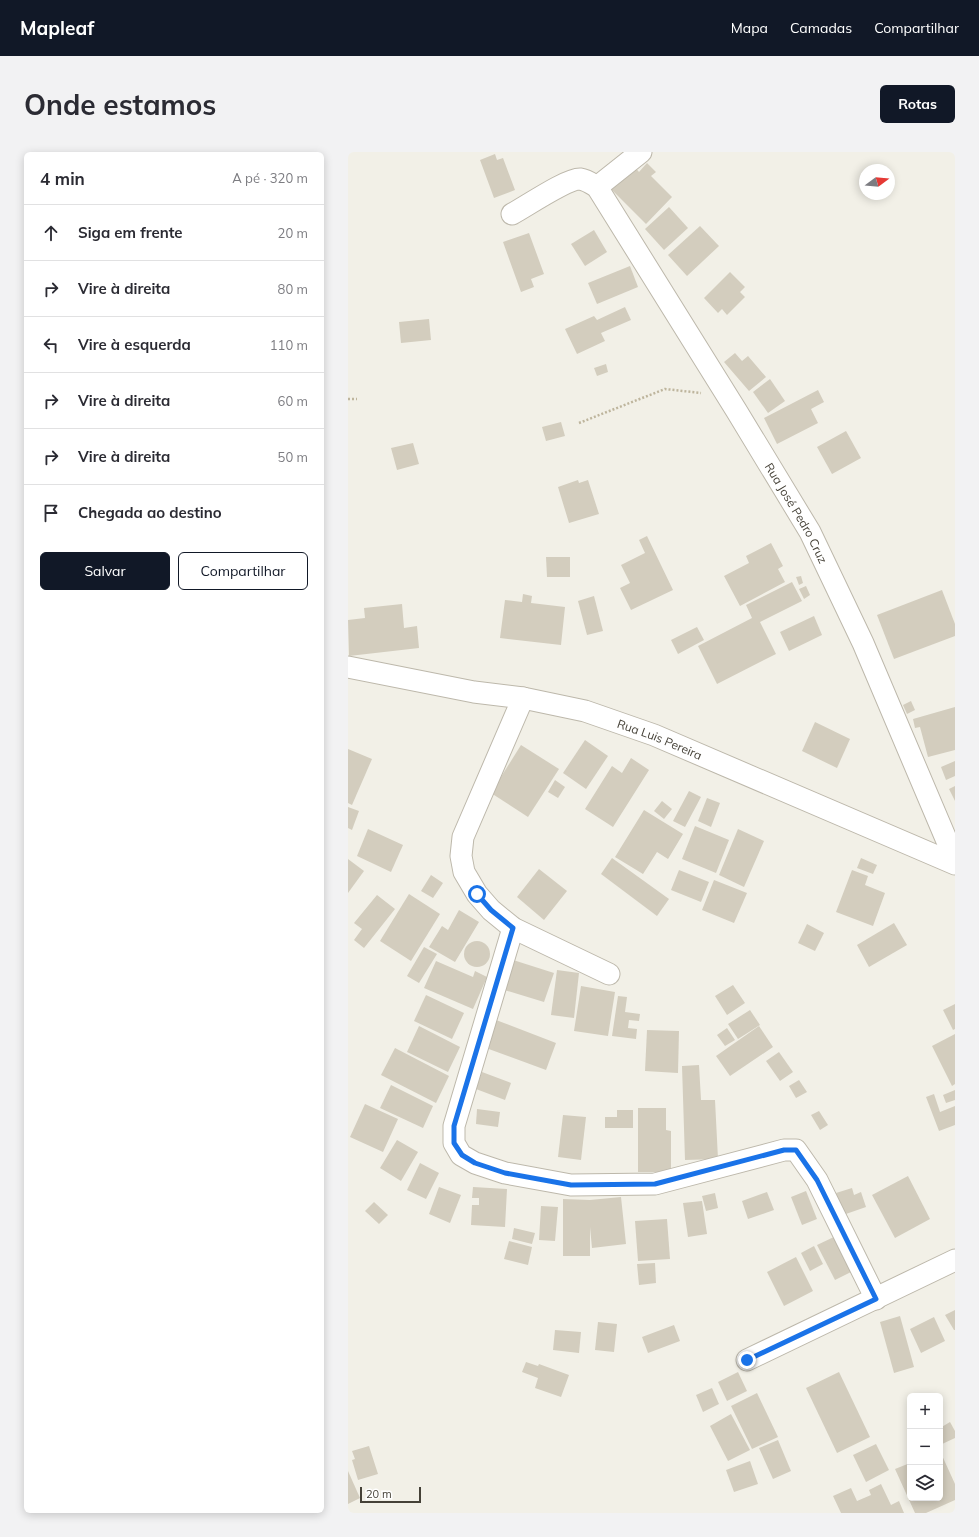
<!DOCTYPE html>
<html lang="pt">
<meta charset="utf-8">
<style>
body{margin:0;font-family:Mulish,sans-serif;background:#f2f2f3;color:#2b2b33}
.controls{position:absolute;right:12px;bottom:12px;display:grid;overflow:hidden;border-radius:6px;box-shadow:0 2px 10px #0003}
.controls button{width:36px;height:36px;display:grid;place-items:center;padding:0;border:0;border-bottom:1px solid #e1e1e2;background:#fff;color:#2b2b33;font:20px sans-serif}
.compass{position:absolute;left:511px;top:12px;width:36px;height:36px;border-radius:50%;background:#fff;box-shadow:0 2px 10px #0003;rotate:74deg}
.scale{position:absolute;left:12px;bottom:10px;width:61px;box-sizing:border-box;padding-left:4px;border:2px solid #454137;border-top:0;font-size:11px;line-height:14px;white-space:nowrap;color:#454137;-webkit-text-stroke:3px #fff;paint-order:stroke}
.stop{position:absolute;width:12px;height:12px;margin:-9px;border:3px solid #1a73e8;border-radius:50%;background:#fff}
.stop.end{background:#1a73e8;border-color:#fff;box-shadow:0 1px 4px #0008}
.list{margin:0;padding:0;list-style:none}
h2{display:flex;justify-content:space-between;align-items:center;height:52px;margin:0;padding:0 16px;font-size:17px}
h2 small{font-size:13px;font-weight:400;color:#7c7c81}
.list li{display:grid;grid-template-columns:26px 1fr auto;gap:12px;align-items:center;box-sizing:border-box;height:56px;padding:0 16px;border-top:1px solid #e1e1e2}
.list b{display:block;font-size:15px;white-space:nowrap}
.list em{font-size:13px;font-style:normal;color:#7c7c81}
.actions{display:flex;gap:8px;padding:12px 16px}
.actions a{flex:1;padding:9px 0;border:1px solid #111827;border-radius:6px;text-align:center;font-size:14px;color:#111827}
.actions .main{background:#111827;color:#fff}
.icon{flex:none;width:22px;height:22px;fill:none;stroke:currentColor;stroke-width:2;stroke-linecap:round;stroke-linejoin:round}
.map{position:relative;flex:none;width:607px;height:1361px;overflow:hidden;border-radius:6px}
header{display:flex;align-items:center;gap:24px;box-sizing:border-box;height:56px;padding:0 20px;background:#111827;color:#fff}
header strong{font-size:19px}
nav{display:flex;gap:22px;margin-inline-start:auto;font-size:14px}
.intro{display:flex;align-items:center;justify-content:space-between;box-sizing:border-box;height:96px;padding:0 24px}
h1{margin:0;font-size:28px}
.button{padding:10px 18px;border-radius:6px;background:#111827;color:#fff;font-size:14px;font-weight:700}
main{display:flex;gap:24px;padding:0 24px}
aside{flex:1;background:#fff;border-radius:6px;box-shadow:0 2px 10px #0003}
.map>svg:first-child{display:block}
.building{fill:#d3cdbe}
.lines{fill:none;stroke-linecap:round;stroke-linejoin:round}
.minor-casing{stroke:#bdb8ab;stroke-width:23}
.path{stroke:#beb59d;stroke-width:2.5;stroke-dasharray:2 2;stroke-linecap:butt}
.minor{stroke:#fff;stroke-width:21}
.route{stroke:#1a73e8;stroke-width:5}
.labels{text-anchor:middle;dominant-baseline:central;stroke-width:3.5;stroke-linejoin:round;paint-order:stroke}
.street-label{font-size:12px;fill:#454137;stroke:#fff}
</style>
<header>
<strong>Mapleaf</strong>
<nav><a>Mapa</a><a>Camadas</a><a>Compartilhar</a></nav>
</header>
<div class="intro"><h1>Onde estamos</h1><a class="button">Rotas</a></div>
<main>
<aside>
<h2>4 min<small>A pé · 320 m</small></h2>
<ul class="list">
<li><svg class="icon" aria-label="ahead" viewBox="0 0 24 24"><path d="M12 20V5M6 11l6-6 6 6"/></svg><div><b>Siga em frente</b></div><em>20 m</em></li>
<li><svg class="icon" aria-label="right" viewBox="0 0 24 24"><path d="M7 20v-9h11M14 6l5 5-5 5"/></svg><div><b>Vire à direita</b></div><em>80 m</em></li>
<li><svg class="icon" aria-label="left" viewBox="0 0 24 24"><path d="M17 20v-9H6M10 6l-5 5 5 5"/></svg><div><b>Vire à esquerda</b></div><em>110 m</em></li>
<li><svg class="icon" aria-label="right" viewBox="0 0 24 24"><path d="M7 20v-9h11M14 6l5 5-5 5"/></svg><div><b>Vire à direita</b></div><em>60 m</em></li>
<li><svg class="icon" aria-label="right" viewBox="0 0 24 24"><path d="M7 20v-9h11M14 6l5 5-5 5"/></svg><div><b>Vire à direita</b></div><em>50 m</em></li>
<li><svg class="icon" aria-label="arrive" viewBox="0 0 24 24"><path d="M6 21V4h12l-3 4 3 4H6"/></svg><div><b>Chegada ao destino</b></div></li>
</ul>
<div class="actions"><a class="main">Salvar</a><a>Compartilhar</a></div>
</aside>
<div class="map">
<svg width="607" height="1361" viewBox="0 0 607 1361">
<rect width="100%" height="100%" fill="#f2f0e7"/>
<g class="building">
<path d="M 147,2 L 149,8 L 155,6 L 167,38 L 146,46 L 132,8 Z"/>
<path d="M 299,11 L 308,20 L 303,24 L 324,45 L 298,72 L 259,33 L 286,14 L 291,20 Z"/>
<path d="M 321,55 L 340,76 L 316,98 L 297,77 Z"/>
<path d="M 352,74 L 371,94 L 339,124 L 320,103 Z"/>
<path d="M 246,78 L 259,100 L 237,114 L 223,92 Z"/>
<path d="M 181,81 L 196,122 L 183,127 L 186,135 L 173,140 L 155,90 Z"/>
<path d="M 282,114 L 290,135 L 249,152 L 240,131 Z"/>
<path d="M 382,120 L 397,135 L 392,140 L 397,145 L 379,163 L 374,157 L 370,161 L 356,146 Z"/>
<path d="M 277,155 L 283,168 L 253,181 L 257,189 L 229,202 L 217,177 L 246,164 L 249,168 Z"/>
<path d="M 81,167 L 83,188 L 53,191 L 51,170 Z"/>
<path d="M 387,201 L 394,209 L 400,204 L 418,225 L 401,239 L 376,210 Z"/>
<path d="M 258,212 L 260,220 L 249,224 L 246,216 Z"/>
<path d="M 422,227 L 437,249 L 420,261 L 405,240 Z"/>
<path d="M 470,238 L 476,250 L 463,257 L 470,271 L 429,292 L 416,266 Z"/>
<path d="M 213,270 L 217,284 L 198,289 L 194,275 Z"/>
<path d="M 498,279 L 513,306 L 484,322 L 469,295 Z"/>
<path d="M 65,291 L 71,312 L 49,318 L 43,296 Z"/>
<path d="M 230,328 L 231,331 L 240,328 L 251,362 L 221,371 L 210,335 Z"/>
<path d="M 299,384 L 325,438 L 283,458 L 272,436 L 282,431 L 273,413 L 297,401 L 291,388 Z"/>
<path d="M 423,391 L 435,414 L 430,417 L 437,430 L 392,454 L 376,424 L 401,411 L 398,404 Z"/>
<path d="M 198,405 L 222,405 L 222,425 L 199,425 Z"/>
<path d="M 453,424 L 455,431 L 451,433 L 448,425 Z"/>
<path d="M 444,430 L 454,449 L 412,470 L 428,502 L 369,532 L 350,494 L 404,466 L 398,453 Z"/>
<path d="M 458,434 L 462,443 L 456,447 L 451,437 Z"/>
<path d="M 594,438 L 607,472 L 607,484 L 546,507 L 529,463 Z"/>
<path d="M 175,442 L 184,444 L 183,451 L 217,455 L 213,493 L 152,486 L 157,448 L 174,450 Z"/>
<path d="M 246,444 L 255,479 L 239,483 L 230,449 Z"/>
<path d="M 54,452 L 56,476 L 69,474 L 71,496 L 1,504 L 0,468 L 17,466 L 16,456 Z"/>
<path d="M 466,464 L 474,483 L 441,499 L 432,480 Z"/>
<path d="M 349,475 L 356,488 L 330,502 L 323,488 Z"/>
<path d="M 563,549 L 567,558 L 559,562 L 555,553 Z"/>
<path d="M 607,555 L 607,598 L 580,605 L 572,575 L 567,576 L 565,567 Z"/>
<path d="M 467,570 L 502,587 L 489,616 L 454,599 Z"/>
<path d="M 237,588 L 260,604 L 238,637 L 215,621 Z"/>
<path d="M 173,593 L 211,617 L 180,665 L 143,641 Z"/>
<path d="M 0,597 L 24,607 L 4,653 L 0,651 Z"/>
<path d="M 283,606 L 301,618 L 265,675 L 237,657 L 264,614 L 274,621 Z"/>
<path d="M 607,609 L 607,624 L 598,628 L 593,615 Z"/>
<path d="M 207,628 L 217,635 L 210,646 L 200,640 Z"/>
<path d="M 607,634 L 607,649 L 601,637 Z"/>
<path d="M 341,639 L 353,645 L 337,675 L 325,669 Z"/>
<path d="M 359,646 L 372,651 L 363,675 L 350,669 Z"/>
<path d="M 314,649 L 324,657 L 316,667 L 306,659 Z"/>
<path d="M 0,655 L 11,659 L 4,678 L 0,676 Z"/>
<path d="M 296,658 L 335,682 L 320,707 L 309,700 L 295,722 L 267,705 Z"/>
<path d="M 347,674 L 381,688 L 368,721 L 334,707 Z"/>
<path d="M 20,677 L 55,693 L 43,720 L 9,704 Z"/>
<path d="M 390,677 L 416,689 L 396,735 L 371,723 Z"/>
<path d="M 264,706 L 321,747 L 309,764 L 253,722 Z"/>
<path d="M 513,706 L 529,713 L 525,722 L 509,716 Z"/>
<path d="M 0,707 L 16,719 L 0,741 Z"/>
<path d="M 191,717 L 219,739 L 196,768 L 169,745 Z"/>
<path d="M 331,718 L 361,730 L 353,750 L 323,738 Z"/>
<path d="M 504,718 L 520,724 L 517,733 L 537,741 L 525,774 L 488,760 Z"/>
<path d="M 83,723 L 95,731 L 85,746 L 73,739 Z"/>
<path d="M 366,728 L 399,741 L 386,771 L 354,758 Z"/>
<path d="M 61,742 L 92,762 L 63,809 L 32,789 Z"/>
<path d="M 29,743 L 47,757 L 16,796 L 6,788 L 14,777 L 6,771 Z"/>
<path d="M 111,758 L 131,770 L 107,810 L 81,795 L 94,774 L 100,778 Z"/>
<path d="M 546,771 L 559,793 L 521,815 L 509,793 Z"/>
<path d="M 459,772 L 476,781 L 467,799 L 450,791 Z"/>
<circle cx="129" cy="802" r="13"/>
<path d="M 76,795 L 89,802 L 71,831 L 59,824 Z"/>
<path d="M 162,807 L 206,821 L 196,850 L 153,837 Z"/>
<path d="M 88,809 L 125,825 L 127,819 L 139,825 L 125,857 L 76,836 Z"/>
<path d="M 209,818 L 231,821 L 226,866 L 203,863 Z"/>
<path d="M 385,833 L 397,851 L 379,863 L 367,844 Z"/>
<path d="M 233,834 L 267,840 L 260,884 L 226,879 Z"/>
<path d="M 78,843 L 116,861 L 104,887 L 66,869 Z"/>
<path d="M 270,844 L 279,845 L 277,860 L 292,862 L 291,869 L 281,868 L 280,876 L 289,877 L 288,887 L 264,884 Z"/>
<path d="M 607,852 L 607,877 L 605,878 L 595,858 Z"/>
<path d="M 402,858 L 412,873 L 390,887 L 380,872 Z"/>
<path d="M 148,868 L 208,891 L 198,918 L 138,896 Z"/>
<path d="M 71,874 L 112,895 L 100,920 L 59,900 Z"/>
<path d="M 411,874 L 425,895 L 382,924 L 368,904 Z"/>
<path d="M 379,876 L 387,888 L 377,894 L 369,883 Z"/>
<path d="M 299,878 L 331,879 L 330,921 L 297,919 Z"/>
<path d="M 607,882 L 607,932 L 604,934 L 584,894 Z"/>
<path d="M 47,896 L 101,924 L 88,951 L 33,923 Z"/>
<path d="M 431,900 L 445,920 L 432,929 L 418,909 Z"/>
<path d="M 351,913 L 353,948 L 367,948 L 370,1007 L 337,1008 L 334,914 Z"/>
<path d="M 134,920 L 163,931 L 157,948 L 128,937 Z"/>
<path d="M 451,928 L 459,940 L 448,946 L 441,934 Z"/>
<path d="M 43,933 L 85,954 L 75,976 L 32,956 Z"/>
<path d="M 607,938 L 607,948 L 598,951 L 595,943 Z"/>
<path d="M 586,942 L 592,960 L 607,954 L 607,973 L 591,979 L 578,945 Z"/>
<path d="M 17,952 L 50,967 L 35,1000 L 2,985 Z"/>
<path d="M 290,956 L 318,956 L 318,978 L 323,979 L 323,1020 L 290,1020 Z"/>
<path d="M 129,957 L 152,960 L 150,975 L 128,972 Z"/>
<path d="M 269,958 L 285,958 L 285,976 L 257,976 L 257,965 L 269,965 Z"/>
<path d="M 471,959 L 480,973 L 472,978 L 463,963 Z"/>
<path d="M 215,963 L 238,965 L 233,1008 L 210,1005 Z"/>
<path d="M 49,988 L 70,1000 L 53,1029 L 32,1016 Z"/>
<path d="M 72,1011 L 91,1021 L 78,1047 L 59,1038 Z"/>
<path d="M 560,1024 L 582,1067 L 547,1086 L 524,1043 Z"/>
<path d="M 91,1035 L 113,1043 L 102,1071 L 81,1062 Z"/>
<path d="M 125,1035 L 159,1037 L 157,1075 L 123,1073 L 124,1053 L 131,1053 L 131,1046 L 124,1046 Z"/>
<path d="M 504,1036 L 506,1043 L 513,1040 L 518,1055 L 495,1063 L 488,1041 Z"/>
<path d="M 458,1039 L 469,1067 L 454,1073 L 443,1045 Z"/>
<path d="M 419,1040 L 426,1058 L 400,1067 L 394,1049 Z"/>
<path d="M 367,1041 L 370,1056 L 358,1059 L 354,1044 Z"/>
<path d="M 273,1045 L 278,1092 L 244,1096 L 242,1075 L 242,1104 L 215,1104 L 215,1047 L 242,1048 Z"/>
<path d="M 354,1049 L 359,1082 L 340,1085 L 335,1051 Z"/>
<path d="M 26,1050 L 40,1063 L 31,1072 L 17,1059 Z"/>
<path d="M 193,1054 L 210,1055 L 207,1089 L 191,1088 Z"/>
<path d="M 319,1067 L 322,1107 L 290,1109 L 287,1069 Z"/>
<path d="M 166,1076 L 187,1081 L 184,1092 L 164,1087 Z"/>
<path d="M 488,1084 L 505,1119 L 487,1128 L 469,1093 Z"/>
<path d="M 161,1089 L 184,1095 L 180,1113 L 156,1107 Z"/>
<path d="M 466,1094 L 475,1112 L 462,1119 L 453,1101 Z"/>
<path d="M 448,1105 L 465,1139 L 436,1154 L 419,1120 Z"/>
<path d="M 307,1111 L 308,1131 L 291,1133 L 289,1112 Z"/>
<path d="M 607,1158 L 607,1178 L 606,1178 L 597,1163 Z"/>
<path d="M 552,1164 L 566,1215 L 546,1221 L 532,1170 Z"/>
<path d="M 586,1165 L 597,1189 L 573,1201 L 562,1177 Z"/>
<path d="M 250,1170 L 269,1172 L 266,1200 L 247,1198 Z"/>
<path d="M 326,1173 L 332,1189 L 300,1201 L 294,1185 Z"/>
<path d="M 207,1178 L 233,1180 L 231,1201 L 205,1198 Z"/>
<path d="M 178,1210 L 190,1214 L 191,1212 L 221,1223 L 213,1245 L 187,1236 L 190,1226 L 174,1220 Z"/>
<path d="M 390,1220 L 399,1239 L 379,1249 L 370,1230 Z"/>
<path d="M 491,1220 L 522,1285 L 489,1301 L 458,1236 Z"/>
<path d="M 364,1236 L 371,1252 L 355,1260 L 348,1243 Z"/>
<path d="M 409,1241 L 430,1285 L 404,1297 L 383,1254 Z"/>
<path d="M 383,1262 L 402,1298 L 380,1309 L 362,1274 Z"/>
<path d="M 602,1270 L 607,1279 L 607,1286 L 592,1293 L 592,1276 Z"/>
<path d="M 430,1288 L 443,1319 L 425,1327 L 411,1296 Z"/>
<path d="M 528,1292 L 541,1318 L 518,1330 L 505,1303 Z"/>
<path d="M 21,1294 L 30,1322 L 10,1328 L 4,1308 L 7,1307 L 4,1299 Z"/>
<path d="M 592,1299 L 607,1332 L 607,1348 L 578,1361 L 567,1361 L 547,1317 L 562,1311 L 562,1346 L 592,1346 Z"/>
<path d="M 402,1309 L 410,1332 L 386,1340 L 378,1318 Z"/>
<path d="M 0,1319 L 12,1346 L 0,1352 Z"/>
<path d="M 533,1332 L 543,1353 L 551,1349 L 556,1361 L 493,1361 L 485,1344 L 503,1336 L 509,1349 L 523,1343 L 521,1338 Z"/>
</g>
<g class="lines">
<defs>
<g id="minor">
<path d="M 249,35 L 293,0"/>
<path id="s1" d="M 164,62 C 179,54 218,27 232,27 C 239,28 244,32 249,35 L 388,258 L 462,380 L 515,491 L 607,708"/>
<path id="s2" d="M 0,515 L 126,540 L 175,546 L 237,559 L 306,583 L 607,712"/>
<path d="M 175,546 L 115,685 L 113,704 L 116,720 L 129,742 L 143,758 L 165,776 L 261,822"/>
<path d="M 165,776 L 106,974 L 106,991 L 113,1003 L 127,1011 L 157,1021 L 223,1033 L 307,1032 L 436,998 L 448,998 L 469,1028 L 528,1147"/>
<path d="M 399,1208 L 607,1108"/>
</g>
</defs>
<use href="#minor" class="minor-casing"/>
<g class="path">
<path d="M 0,247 L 9,247"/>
<path d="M 231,271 L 317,237 L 353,241"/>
</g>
<use href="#minor" class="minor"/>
</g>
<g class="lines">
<path class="route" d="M 129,742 L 143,758 L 165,776 L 106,974 L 106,991 L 114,1003 L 127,1011 L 157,1021 L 223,1033 L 307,1032 L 436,998 L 448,998 L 469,1028 L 528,1147 L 399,1208"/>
</g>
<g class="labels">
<g class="street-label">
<text stroke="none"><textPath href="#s1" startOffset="478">Rua José Pedro Cruz</textPath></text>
<text stroke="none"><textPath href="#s2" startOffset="321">Rua Luis Pereira</textPath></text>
</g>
</g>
</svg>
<div class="controls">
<button>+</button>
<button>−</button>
<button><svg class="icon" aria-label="layers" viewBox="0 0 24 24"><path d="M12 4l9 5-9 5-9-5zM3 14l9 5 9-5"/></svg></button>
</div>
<svg class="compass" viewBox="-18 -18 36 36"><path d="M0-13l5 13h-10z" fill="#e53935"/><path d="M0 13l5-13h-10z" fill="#7c7c81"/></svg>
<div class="scale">20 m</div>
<div class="stop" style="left:129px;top:742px"></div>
<div class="stop end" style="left:399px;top:1208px"></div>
</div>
</main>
